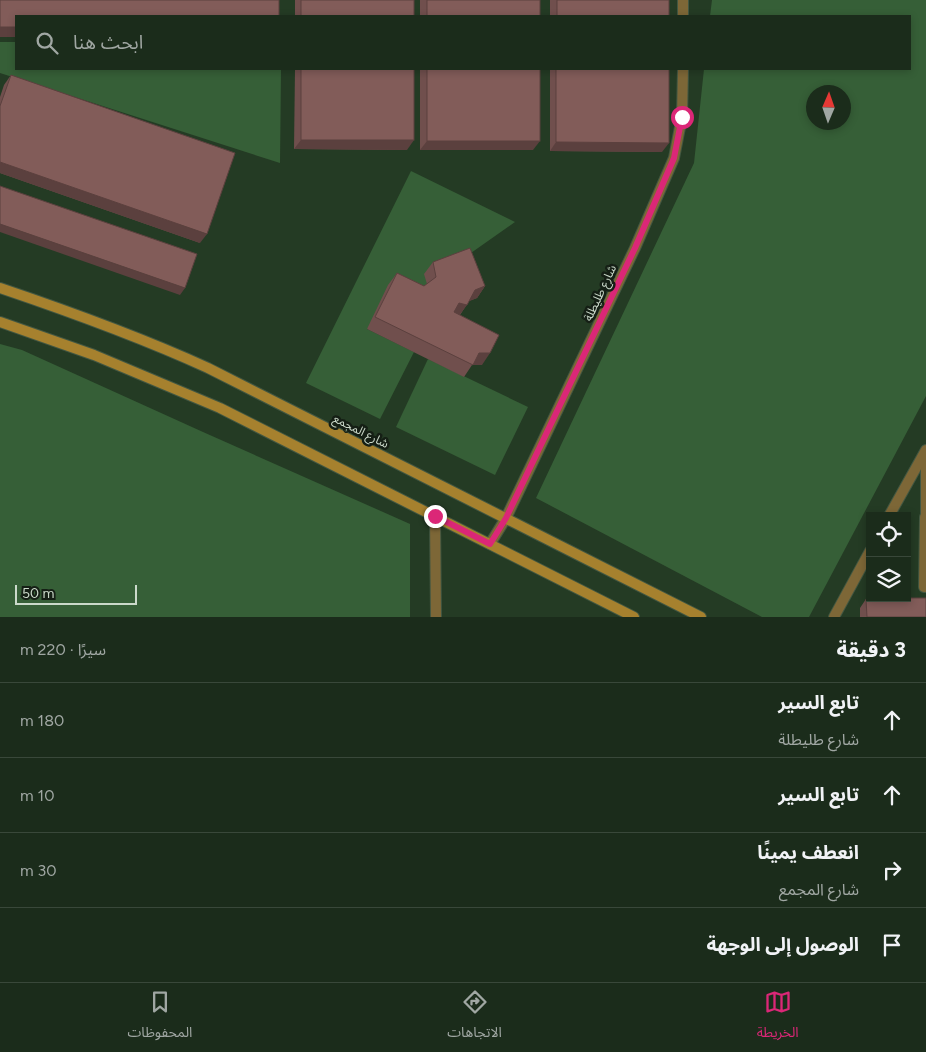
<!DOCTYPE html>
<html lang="ar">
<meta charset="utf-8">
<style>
body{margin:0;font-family:Figtree,"Noto Sans Arabic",sans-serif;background:#243424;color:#f1f3f6;direction:rtl}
.controls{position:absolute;right:15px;bottom:15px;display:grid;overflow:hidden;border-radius:0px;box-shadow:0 2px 8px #0003}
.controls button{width:45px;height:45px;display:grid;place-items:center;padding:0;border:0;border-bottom:1px solid #39483a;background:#1b2c1b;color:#f1f3f6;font:25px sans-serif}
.compass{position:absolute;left:806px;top:85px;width:45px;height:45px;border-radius:50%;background:#1b2c1b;box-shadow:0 2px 8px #0003;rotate:2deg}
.scale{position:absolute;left:15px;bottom:12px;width:122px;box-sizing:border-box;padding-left:5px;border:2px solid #cbd9ca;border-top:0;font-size:14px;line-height:18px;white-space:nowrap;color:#cbd9ca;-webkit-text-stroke:4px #151f15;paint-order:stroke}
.stop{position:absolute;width:15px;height:15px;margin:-11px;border:4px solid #db2777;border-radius:50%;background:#fff}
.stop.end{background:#db2777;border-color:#fff;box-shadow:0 1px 5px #0008}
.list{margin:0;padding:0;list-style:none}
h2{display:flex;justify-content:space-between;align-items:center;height:65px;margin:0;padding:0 20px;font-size:21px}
h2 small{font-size:16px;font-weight:400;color:#a0a7a3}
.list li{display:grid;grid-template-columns:32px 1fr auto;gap:15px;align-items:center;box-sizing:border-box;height:75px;padding:0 20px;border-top:1px solid #39483a}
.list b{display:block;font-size:19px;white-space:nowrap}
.list p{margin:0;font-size:16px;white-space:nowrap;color:#a0a7a3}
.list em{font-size:16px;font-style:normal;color:#a0a7a3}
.icon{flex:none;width:28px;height:28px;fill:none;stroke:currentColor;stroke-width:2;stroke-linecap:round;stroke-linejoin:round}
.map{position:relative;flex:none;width:926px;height:617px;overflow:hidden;direction:ltr}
.search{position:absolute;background:#1b2c1b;box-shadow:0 2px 8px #0003;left:15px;right:15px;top:15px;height:55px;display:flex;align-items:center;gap:12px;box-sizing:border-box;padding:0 18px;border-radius:0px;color:#a0a7a3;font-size:19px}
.sheet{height:365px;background:#1b2c1b}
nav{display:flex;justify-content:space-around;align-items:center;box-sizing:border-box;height:70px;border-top:1px solid #39483a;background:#1b2c1b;font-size:14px;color:#a0a7a3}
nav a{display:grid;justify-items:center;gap:2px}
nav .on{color:#db2777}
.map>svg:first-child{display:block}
.green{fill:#365f37;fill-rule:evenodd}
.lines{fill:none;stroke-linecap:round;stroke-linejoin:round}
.street-casing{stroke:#425742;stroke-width:12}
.secondary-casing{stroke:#425742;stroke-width:12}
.street{stroke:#7d6737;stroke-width:10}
.secondary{stroke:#a6812e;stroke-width:10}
.wall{fill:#704f4d}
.shaded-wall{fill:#5b403e}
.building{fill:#825c59;stroke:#5b403e}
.route{stroke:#db2777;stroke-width:6}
.labels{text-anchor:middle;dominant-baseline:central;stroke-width:5;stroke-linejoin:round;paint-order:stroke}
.street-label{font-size:12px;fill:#cbd9ca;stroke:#151f15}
</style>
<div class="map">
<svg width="926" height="617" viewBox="0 0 926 617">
<rect width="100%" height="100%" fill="#243b24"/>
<g class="green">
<path d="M 712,0 L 926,0 L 926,396 L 809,617 L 762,617 L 536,498 L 694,163 L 704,69 L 910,69 L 910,16 L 710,16 ZM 844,92 L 844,122 L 814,122 L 814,92 Z"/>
<path d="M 0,42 L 16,42 L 16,69 L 281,69 L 280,163 L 0,73 Z"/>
<path d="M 411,171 L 515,222 L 461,260 L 428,289 L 367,329 L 414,352 L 380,419 L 306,383 Z"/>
<path d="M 0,344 L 22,350 L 203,432 L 410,524 L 410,617 L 0,617 Z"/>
<path d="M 428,359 L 528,407 L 495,475 L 396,427 Z"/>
</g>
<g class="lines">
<defs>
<g id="street">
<path d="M 683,16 L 683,0"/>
<path d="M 926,453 L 926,517"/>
<path d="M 435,516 L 436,617"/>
<path d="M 889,516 L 926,450"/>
<path d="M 925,517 L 924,587 L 926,587"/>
<path d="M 490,544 L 506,518 L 635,248 L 674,158 L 682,117 L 683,69"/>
<path d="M 834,617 L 870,551"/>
</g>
<g id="secondary">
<path d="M 0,288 C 71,312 140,337 208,368 L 701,617"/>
<path d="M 0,322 L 94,355 L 220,408 L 634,617"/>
</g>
</defs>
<use href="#street" class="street-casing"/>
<use href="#secondary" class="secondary-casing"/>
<use href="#street" class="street"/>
<use href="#secondary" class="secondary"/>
</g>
<g class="wall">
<rect x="295" y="0" width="119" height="16"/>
<rect x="420" y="0" width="120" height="16"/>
<rect x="550" y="0" width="119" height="16"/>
<path d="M 295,69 L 414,69 L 407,150 L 294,149 Z"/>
<path d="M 420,69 L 540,69 L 533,150 L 420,150 Z"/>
<path d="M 550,69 L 669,69 L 662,152 L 550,151 Z"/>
<path d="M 11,75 L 200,243 L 0,173 L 0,97 L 4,85 Z"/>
<path d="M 433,262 L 485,286 L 477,298 L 469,301 L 460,315 L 482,365 L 472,365 L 464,377 L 367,329 L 388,285 L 397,273 L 424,286 L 427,284 L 424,274 Z"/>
<path d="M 866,599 L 926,617 L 860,617 L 860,608 Z"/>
</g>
<g class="shaded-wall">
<rect x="0" y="27" width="16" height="10"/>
<path d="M 301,140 L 414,140 L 407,150 L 294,149 Z"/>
<path d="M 427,141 L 540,141 L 533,150 L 420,150 Z"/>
<path d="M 556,142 L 669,143 L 662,152 L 550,151 Z"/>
<path d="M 0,162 L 207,234 L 200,243 L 0,173 Z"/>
<path d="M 0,224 L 185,288 L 180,295 L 0,232 Z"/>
<path d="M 485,286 L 477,298 L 467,302 L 475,290 Z"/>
<path d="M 459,303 L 467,305 L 458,317 L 451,315 Z"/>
<path d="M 479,353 L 490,353 L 482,365 L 472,365 Z"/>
</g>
<g class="building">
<path d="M 0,0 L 279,0 L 279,16 L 16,16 L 16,27 L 0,27 Z"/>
<rect x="301" y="0" width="113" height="16"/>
<rect x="427" y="0" width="113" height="16"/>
<rect x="557" y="0" width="112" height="16"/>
<rect x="301" y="69" width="113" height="71"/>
<rect x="427" y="69" width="113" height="72"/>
<path d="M 556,69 L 669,69 L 669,143 L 556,142 Z"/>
<path d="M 11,75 L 235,153 L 207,234 L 0,162 L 0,106 Z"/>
<path d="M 0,186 L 197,254 L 185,288 L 0,224 Z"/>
<path d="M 470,248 L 485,286 L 475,290 L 467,305 L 459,303 L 454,312 L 499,335 L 490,353 L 479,353 L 473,365 L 375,317 L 397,273 L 424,286 L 436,277 L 433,262 Z"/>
<path d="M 907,598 L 926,598 L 926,617 L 867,617 L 866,599 Z"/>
</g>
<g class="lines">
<path class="route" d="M 435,516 L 490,544 L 506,518 L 635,248 L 674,158 L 682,117"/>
</g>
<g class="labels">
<g class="street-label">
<text transform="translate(600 293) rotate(-65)">شارع طليطلة</text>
<text transform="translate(361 431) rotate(27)">شارع المجمع</text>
</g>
</g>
</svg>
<div class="controls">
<button><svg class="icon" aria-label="locate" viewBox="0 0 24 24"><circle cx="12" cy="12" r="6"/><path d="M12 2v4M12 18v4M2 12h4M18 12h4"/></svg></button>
<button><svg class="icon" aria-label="layers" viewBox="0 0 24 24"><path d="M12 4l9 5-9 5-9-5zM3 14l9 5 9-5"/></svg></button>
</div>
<svg class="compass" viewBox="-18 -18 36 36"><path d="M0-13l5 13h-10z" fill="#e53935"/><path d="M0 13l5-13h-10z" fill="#a0a7a3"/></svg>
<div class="scale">50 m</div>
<div class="stop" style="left:682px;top:117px"></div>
<div class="stop end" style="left:435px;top:516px"></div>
<div class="search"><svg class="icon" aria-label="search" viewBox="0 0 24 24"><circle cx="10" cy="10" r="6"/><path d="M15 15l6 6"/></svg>ابحث هنا</div>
</div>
<section class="sheet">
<h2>3 دقيقة<small>سيرًا · 220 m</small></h2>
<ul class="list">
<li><svg class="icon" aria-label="ahead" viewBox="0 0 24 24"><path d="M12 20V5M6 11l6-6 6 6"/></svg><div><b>تابع السير</b><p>شارع طليطلة</p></div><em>180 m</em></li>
<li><svg class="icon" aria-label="ahead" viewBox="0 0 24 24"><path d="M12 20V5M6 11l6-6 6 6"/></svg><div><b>تابع السير</b></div><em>10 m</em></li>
<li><svg class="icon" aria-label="right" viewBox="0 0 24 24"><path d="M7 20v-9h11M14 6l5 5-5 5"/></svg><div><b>انعطف يمينًا</b><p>شارع المجمع</p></div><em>30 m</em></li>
<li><svg class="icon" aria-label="arrive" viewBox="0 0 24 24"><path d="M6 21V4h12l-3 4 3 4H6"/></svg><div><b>الوصول إلى الوجهة</b></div></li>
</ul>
</section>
<nav>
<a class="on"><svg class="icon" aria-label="map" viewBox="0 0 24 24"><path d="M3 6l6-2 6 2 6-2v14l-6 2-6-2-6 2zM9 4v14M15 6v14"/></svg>الخريطة</a>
<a><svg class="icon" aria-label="directions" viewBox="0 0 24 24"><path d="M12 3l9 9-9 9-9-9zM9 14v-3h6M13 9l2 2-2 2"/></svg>الاتجاهات</a>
<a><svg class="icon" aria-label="saved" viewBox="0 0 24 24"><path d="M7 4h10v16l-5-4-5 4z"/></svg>المحفوظات</a>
</nav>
